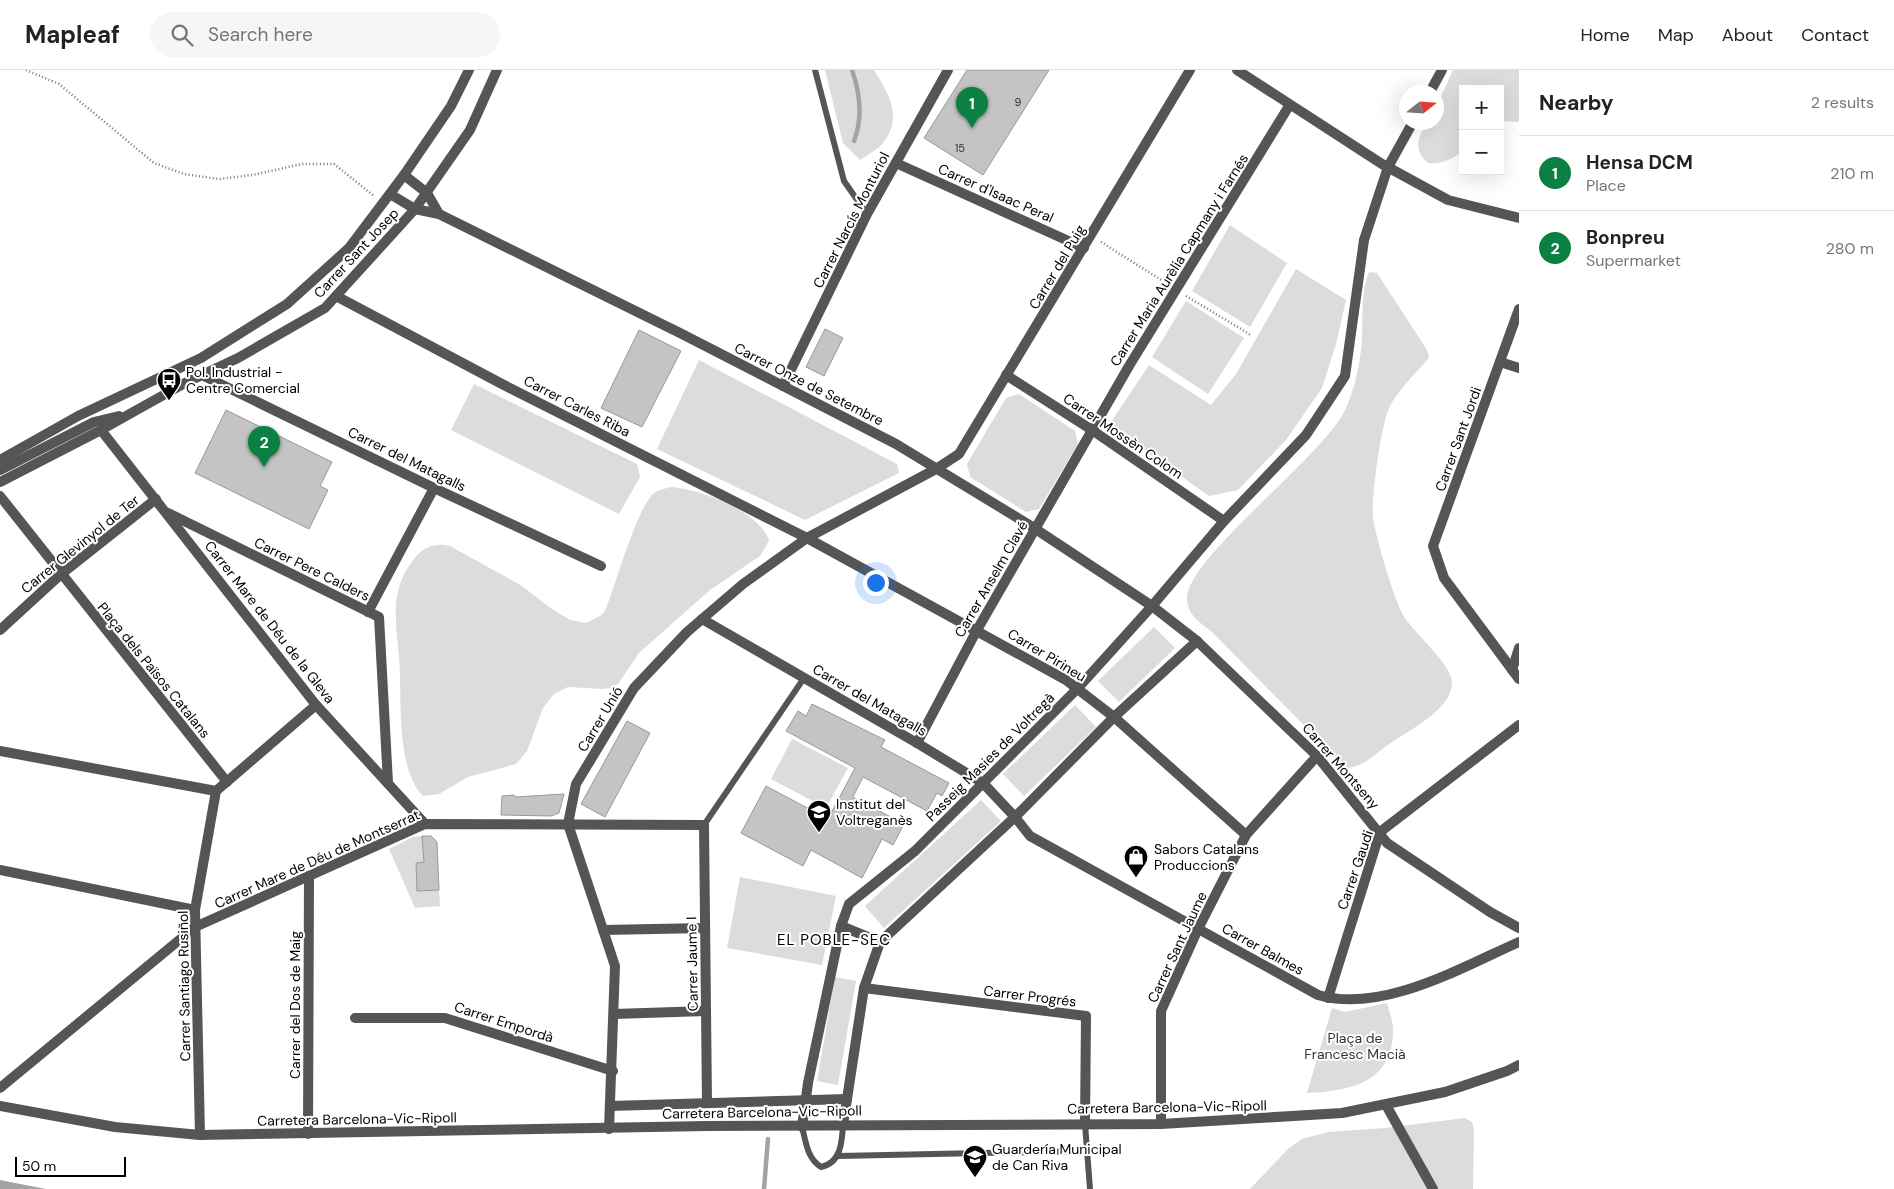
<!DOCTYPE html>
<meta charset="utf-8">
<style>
body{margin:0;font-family:"DM Sans",sans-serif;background:#f6f6f6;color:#222}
.controls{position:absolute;right:15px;top:15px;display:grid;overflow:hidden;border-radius:0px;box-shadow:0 5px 20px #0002}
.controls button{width:45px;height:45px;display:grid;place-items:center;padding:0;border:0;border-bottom:1px solid #e0e0e0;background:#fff;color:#222;font:25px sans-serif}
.compass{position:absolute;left:1399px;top:15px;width:45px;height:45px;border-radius:50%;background:#fff;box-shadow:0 5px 20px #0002;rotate:73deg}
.scale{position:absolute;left:15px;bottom:12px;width:111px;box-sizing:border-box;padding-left:5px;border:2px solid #000;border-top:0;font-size:14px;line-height:18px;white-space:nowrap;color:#000;-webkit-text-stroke:4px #fff;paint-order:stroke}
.you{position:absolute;left:875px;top:512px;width:18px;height:18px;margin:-12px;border:4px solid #fff;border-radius:50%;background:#1a73e8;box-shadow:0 0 0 8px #1a73e833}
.badge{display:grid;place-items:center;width:32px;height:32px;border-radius:50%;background:#0b8043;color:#fff;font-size:16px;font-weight:700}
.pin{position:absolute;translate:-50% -41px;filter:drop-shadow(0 1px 2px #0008)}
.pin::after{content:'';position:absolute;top:26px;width:18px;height:15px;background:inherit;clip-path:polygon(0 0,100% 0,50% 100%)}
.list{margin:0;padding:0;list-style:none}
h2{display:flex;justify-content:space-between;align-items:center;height:65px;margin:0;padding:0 20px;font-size:21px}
h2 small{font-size:16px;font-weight:400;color:#767676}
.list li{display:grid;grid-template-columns:32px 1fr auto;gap:15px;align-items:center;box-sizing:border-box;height:75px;padding:0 20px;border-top:1px solid #e0e0e0}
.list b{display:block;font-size:19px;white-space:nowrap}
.list p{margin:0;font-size:16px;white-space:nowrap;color:#767676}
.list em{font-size:16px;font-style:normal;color:#767676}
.icon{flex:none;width:28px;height:28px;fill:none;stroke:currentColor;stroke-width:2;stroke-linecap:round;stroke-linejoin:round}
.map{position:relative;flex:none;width:1519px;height:1119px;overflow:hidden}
header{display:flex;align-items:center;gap:30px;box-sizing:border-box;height:70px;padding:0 25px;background:#fff;border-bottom:1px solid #e0e0e0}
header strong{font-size:24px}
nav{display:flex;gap:28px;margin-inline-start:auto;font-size:18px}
.search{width:350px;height:45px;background:#f6f6f6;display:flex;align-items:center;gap:12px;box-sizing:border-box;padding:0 18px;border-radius:28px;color:#767676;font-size:19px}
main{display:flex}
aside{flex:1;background:#fff}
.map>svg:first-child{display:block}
.green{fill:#dcdcdc}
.water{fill:#a3a3a3}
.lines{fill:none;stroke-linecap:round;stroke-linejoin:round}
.stream{stroke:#a3a3a3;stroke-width:4.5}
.building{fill:#c4c4c4;stroke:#999}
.path{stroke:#777;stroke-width:2.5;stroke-dasharray:1 2.5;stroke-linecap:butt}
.service{stroke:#555;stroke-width:6}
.minor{stroke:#555;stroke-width:10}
.tertiary{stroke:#555;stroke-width:10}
.labels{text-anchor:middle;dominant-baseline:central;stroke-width:4;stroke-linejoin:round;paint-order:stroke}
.number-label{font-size:11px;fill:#313131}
.street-label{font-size:14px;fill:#000;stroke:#fff}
.poi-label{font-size:14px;fill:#000;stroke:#fff;text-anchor:start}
.park-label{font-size:14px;fill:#333;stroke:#fff}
.neighbourhood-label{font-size:15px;letter-spacing:1px;fill:#000;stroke:#fff}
</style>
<header>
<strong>Mapleaf</strong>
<div class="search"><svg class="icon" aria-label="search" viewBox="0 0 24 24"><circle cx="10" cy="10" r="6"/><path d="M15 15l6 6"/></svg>Search here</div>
<nav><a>Home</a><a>Map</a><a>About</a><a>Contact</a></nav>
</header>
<main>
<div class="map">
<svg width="1519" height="1119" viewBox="0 0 1519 1119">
<rect width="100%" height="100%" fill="#fff"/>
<g class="green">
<path d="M 825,0 L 874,0 C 889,24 904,49 882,74 C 877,80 867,85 860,90 L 843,73 Z"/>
<path d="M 1453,0 L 1519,0 L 1519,52 L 1500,51 L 1500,19 L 1463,19 L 1463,82 C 1451,88 1443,95 1428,93 C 1413,80 1418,68 1426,53 L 1436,52 L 1437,35 Z"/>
<path d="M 1230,155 L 1287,193 L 1250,257 L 1192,221 Z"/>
<path d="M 1296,199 L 1346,230 L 1336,274 L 1322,318 L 1286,370 L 1238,420 L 1209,426 L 1109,355 L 1149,295 L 1211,335 L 1236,304 Z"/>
<path d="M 1369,202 L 1377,203 L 1427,280 L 1429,288 C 1415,304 1398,320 1389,338 C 1381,356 1371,427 1373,447 C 1375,465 1395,533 1405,548 C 1416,565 1450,593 1452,611 C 1454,639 1407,661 1388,675 C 1373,685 1364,697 1346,698 L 1211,561 C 1200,553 1187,544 1187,529 C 1185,490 1320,389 1344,342 C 1355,320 1361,291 1362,266 C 1363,244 1361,222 1369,202 Z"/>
<path d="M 1186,231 L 1244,268 L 1208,324 L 1152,287 Z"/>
<path d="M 699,290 L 897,394 L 899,403 L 805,450 L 657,379 Z"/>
<path d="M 474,314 L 637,394 L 640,407 L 619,444 L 451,360 Z"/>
<path d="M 1019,324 L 1075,361 L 1078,374 L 1039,439 L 1026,442 L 970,407 L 967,394 L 1006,328 Z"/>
<path d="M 670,417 C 698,418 761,442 769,471 L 760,486 L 710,520 L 639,583 L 618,614 L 610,618 L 602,619 L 568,617 L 554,624 L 543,638 L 527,681 L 516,694 L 468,707 L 439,724 L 423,726 C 398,701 401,639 400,606 C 400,563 384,526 414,489 C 423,477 435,472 450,476 L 522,516 L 549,537 L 570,550 L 586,553 L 600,546 L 605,541 C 616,514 635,444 652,425 C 657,420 664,419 670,417 Z"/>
<path d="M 1154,557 L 1175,578 L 1119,632 L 1098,611 Z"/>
<path d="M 1075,635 L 1096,657 L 1024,726 L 1003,704 Z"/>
<path d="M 792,669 L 848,698 L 826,738 L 771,709 Z"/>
<path d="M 981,730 L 1001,751 L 884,858 L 865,836 Z"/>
<path d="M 422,766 L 424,792 L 416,793 L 417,821 L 439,820 L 440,836 L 415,838 L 389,779 L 413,767 Z"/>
<path d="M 740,807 L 836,826 L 822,895 L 727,878 Z"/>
<path d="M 835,907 L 856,911 L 838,1015 L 817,1011 Z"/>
<path d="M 1387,933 C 1389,941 1393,951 1393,960 C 1393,1013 1350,1021 1307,1023 L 1332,938 L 1345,942 Z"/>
<path d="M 1465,1048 L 1472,1052 L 1474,1060 L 1473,1119 L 1250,1119 L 1289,1078 L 1302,1069 L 1328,1062 L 1385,1058 Z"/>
</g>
<path class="water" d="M 0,1110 L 46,1119 L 0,1119 Z"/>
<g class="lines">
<g class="stream">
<path d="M 852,0 C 860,23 863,48 854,71"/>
<path d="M 764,1119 L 768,1069"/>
</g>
</g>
<g class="building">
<path d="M 967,0 L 1049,0 L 983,105 L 924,68 Z"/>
<path d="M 825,259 L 843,268 L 824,306 L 806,297 Z"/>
<path d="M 639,260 L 681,281 L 642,357 L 601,338 Z"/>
<path d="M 226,340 L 332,392 L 320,416 L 328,420 L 309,459 L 195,403 Z"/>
<path d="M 812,634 L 885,670 L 881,677 L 949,713 L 942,726 L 937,723 L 927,741 L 863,707 L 853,727 L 904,754 L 893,775 L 882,769 L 862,808 L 811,780 L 803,796 L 741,763 L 766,716 L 828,749 L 855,698 L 786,661 L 798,641 L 806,646 Z"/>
<path d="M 627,651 L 650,663 L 605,747 L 581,734 Z"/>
<path d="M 564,724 L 559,743 L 551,746 L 501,745 L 502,726 L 514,725 L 515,727 Z"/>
<path d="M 422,766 L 431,766 L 437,772 L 439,820 L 417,821 L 416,793 L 424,792 Z"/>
</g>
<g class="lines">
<g class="path">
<path d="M 26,0 L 59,14 L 154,93 L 184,104 L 219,109 L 252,105 L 302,94 L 334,94 L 374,126"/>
<path d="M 1101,172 L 1166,213"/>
<path d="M 1186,226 L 1251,265"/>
</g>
<g class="service">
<path d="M 815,0 L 844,111 L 867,144"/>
<path d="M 704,755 L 804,608"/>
<path d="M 1085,1054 L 1090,1119"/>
<path d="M 802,1057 C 806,1072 807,1088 821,1097 C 841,1093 842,1072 843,1055"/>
<path d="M 838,1086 L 1086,1081"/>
</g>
<g class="minor">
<path d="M 1237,0 L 1382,94 L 1448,130 L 1519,148"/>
<path d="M 1430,22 L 1442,0"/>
<path d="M 896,93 L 1084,178"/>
<path d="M 390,124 L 415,139 L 439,144 L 427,123 L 404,105"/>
<path d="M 439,144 L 682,264 L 896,374 L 1031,456 L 1152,536 L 1197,571 L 1317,686 L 1387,773 L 1490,842 L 1519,858"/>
<path d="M 336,226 L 502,314 L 807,468 L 1066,610 L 1114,647 L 1246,765"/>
<path d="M 1519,239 L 1433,476 L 1444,508 L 1519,609"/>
<path d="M 1500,292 L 1519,298"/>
<path d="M 202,305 L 434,418 L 601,496"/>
<path d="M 1006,305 L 1092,360 L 1224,451"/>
<path d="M 783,316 L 867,144 L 948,0"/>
<path d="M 101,360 L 316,635 L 425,754"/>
<path d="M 0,400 L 94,352 L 119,346"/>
<path d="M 0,412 L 101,360 L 185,313 L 238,288 L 325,238 L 415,139 L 470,60 L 497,0"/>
<path d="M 0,426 L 227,712"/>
<path d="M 168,443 L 379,547 L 388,713"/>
<path d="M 368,542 L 434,418"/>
<path d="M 702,549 L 917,673 L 983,713 L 1015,747 L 1030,766 L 1318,925 C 1382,944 1462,897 1519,872"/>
<path d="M 0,560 L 60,505 L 156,429"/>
<path d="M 1512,600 L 1519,578"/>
<path d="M 917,673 L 977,560 L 1129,296 L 1289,36"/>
<path d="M 0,681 L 216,721"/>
<path d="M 0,800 L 195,840"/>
<path d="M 841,856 L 880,872"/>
<path d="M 603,860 L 705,858"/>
<path d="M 864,918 L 1086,946 L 1085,1054"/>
<path d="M 1328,928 L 1380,762 L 1519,655"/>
<path d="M 614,944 L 706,941"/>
<path d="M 355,948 L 445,948 L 613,1001"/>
<path d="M 0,1018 L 195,857 L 425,754 L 704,755 L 707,1032"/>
<path d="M 1386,1035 L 1433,1119"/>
<path d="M 610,1036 L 847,1029"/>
<path d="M 1161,1054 L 1161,941 L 1198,859 L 1246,765 L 1317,686"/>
<path d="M 843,1055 L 864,918 L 880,872 L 1015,747 L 1114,647 L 1197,571"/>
<path d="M 802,1057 L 808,1013 L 841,856 L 849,834 L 915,781 L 1078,618 L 1152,536 L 1224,451 L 1306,365 L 1345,306 L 1364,170 L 1388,97 L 1413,52"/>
<path d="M 609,1059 L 615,896 L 568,754 L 576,714 L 634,618 L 687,562 L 743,514 L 807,468 L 936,399 L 959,384 L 1190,0"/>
<path d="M 308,1064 L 309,806"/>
<path d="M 200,1065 L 195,840 L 216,721 L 316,635"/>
</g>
<g class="tertiary">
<path d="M 0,390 L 78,346 L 201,288 L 287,234 L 349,178 L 404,105 L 451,36 L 469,0"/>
<path d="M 0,1036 L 115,1057 L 200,1065 L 707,1056 L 1161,1054 L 1342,1043 L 1445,1022 L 1507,1001 L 1519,995"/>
</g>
</g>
<defs>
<symbol id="bus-pin" viewBox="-11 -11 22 30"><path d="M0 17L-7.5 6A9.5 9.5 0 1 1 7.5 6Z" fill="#000" stroke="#fff"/><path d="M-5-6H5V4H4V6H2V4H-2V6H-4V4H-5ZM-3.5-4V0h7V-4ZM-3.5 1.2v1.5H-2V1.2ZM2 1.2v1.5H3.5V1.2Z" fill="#fff"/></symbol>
<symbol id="school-pin" viewBox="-11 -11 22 30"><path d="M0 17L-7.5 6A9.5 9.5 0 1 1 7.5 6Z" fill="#000" stroke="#fff"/><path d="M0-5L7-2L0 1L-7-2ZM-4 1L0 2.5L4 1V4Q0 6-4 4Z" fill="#fff"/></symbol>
<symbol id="shop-pin" viewBox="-11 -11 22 30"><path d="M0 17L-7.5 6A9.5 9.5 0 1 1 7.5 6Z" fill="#000" stroke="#fff"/><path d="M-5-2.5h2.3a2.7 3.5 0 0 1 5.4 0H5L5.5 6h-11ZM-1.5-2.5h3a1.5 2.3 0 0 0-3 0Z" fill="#fff"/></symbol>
</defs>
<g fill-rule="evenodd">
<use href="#bus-pin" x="155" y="296" width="28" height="38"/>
<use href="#school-pin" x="805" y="728" width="28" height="38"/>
<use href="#shop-pin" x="1122" y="773" width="28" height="38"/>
<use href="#school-pin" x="961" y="1073" width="28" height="38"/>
</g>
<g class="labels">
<g class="number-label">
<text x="1018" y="32">9</text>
<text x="960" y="78">15</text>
</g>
<g class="street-label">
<text transform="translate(996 123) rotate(24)">Carrer d'Isaac Peral</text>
<text transform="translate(851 150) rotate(-63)">Carrer Narcís Monturiol</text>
<text transform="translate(356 183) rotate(-47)">Carrer Sant Josep</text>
<text transform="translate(1179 190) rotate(-58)">Carrer Maria Aurèlia Capmany i Farnés</text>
<text transform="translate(1057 197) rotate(-59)">Carrer del Puig</text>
<text transform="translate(809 314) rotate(27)">Carrer Onze de Setembre</text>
<text transform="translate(577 336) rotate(27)">Carrer Carles Riba</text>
<text transform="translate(1123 366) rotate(34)">Carrer Mossèn Colom</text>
<text transform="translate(1458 369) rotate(-70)">Carrer Sant Jordi</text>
<text transform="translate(407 389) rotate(26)">Carrer del Matagalls</text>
<text transform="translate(80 474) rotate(-39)">Carrer Glevinyol de Ter</text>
<text transform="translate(312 499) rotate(26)">Carrer Pere Calders</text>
<text transform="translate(991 509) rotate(-60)">Carrer Anselm Clavé</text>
<text transform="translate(270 552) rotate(52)">Carrer Mare de Déu de la Gleva</text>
<text transform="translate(1047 585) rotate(31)">Carrer Pirineu</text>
<text transform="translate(154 600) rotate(51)">Plaça dels Països Catalans</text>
<text transform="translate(870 630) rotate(30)">Carrer del Matagalls</text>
<text transform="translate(600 649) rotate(-59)">Carrer Unió</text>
<text transform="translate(990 687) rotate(-45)">Passeig Masies de Voltregà</text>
<text transform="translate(1341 696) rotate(49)">Carrer Montseny</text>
<text transform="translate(317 789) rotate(-24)">Carrer Mare de Déu de Montserrat</text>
<text transform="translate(1355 800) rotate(-71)">Carrer Gaudi</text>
<text transform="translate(1177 877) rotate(-65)">Carrer Sant Jaume</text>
<text transform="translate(1263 879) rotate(29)">Carrer Balmes</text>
<text transform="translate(692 894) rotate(-91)">Carrer Jaume I</text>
<text transform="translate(184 916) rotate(-91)">Carrer Santiago Rusiñol</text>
<text transform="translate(1030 926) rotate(7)">Carrer Progrés</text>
<text transform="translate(295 935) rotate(-90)">Carrer del Dos de Maig</text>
<text transform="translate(504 952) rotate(18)">Carrer Empordà</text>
<text transform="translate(1167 1037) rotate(-1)">Carretera Barcelona-Vic-Ripoll</text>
<text transform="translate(762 1042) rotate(-1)">Carretera Barcelona-Vic-Ripoll</text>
<text transform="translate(357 1049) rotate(-1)">Carretera Barcelona-Vic-Ripoll</text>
</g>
<g class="poi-label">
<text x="186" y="302">Pol. Industrial -<tspan x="186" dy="16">Centre Comercial</tspan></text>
<text x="836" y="734">Institut del<tspan x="836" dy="16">Voltreganès</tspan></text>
<text x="1154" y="779">Sabors Catalans<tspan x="1154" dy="16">Produccions</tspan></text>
<text x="992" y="1079">Guardería Municipal<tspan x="992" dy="16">de Can Riva</tspan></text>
</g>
<g class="park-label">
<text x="1355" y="968">Plaça de<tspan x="1355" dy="16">Francesc Macià</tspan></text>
</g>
<g class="neighbourhood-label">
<text x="834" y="870">EL POBLE-SEC</text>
</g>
</g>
</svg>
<div class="controls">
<button>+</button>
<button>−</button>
</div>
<svg class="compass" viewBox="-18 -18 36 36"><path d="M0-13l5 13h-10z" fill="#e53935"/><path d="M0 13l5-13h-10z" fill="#767676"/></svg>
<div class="scale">50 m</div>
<div class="you"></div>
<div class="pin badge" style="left:972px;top:58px">1</div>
<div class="pin badge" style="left:264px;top:397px">2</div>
</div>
<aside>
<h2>Nearby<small>2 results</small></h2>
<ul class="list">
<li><span class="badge">1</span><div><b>Hensa DCM</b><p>Place</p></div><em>210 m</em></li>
<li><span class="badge">2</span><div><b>Bonpreu</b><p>Supermarket</p></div><em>280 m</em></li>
</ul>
</aside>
</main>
